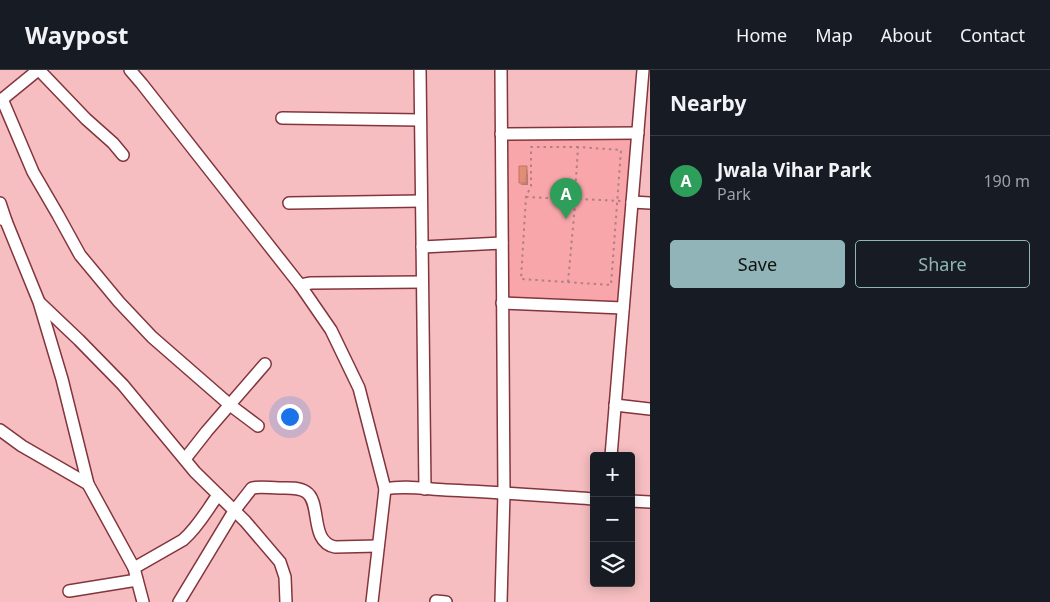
<!DOCTYPE html>
<meta charset="utf-8">
<style>
body{margin:0;font-family:"Noto Sans",sans-serif;background:#242831;color:#f1f3f6}
.controls{position:absolute;right:15px;bottom:15px;display:grid;overflow:hidden;border-radius:5px;box-shadow:0 2px 12px #0003}
.controls button{width:45px;height:45px;display:grid;place-items:center;padding:0;border:0;border-bottom:1px solid #363941;background:#171b24;color:#f1f3f6;font:25px sans-serif}
.you{position:absolute;left:289px;top:346px;width:18px;height:18px;margin:-12px;border:4px solid #fff;border-radius:50%;background:#1a73e8;box-shadow:0 0 0 8px #1a73e833}
.badge{display:grid;place-items:center;width:32px;height:32px;border-radius:50%;background:#90b4b7;color:#fff;font-size:16px;font-weight:700}
.pin{position:absolute;translate:-50% -41px;filter:drop-shadow(0 1px 2px #0008)}
.pin::after{content:'';position:absolute;top:26px;width:18px;height:15px;background:inherit;clip-path:polygon(0 0,100% 0,50% 100%)}
.list{margin:0;padding:0;list-style:none}
h2{display:flex;justify-content:space-between;align-items:center;height:65px;margin:0;padding:0 20px;font-size:21px}
h2 small{font-size:16px;font-weight:400;color:#9ea1a6}
.list li{display:grid;grid-template-columns:32px 1fr auto;gap:15px;align-items:center;box-sizing:border-box;height:90px;padding:0 20px;border-top:1px solid #363941}
.list b{display:block;font-size:19px;white-space:nowrap}
.list p{margin:0;font-size:16px;white-space:nowrap;color:#9ea1a6}
.list em{font-size:16px;font-style:normal;color:#9ea1a6}
.actions{display:flex;gap:10px;padding:15px 20px}
.actions a{flex:1;padding:11px 0;border:1px solid #90b4b7;border-radius:5px;text-align:center;font-size:18px;color:#90b4b7}
.actions .main{background:#90b4b7;color:#111}
.icon{flex:none;width:28px;height:28px;fill:none;stroke:currentColor;stroke-width:2;stroke-linecap:round;stroke-linejoin:round}
.map{position:relative;flex:none;width:650px;height:532px;overflow:hidden}
header{display:flex;align-items:center;gap:30px;box-sizing:border-box;height:70px;padding:0 25px;background:#171b24;border-bottom:1px solid #363941}
header strong{font-size:24px}
nav{display:flex;gap:28px;margin-inline-start:auto;font-size:18px}
main{display:flex}
aside{flex:1;background:#171b24}
.map>svg:first-child{display:block}
.green{fill:#f8a6aa}
.building{fill:#e08e76;stroke:#c5755e;filter:url(#shadow)}
.lines{fill:none;stroke-linecap:round;stroke-linejoin:round}
.street-casing{stroke:#83353d;stroke-width:14}
.path{stroke:#b08083;stroke-width:2;stroke-dasharray:2.5 4;stroke-linecap:butt}
.street{stroke:#fff;stroke-width:11}
</style>
<header>
<strong>Waypost</strong>
<nav><a>Home</a><a>Map</a><a>About</a><a>Contact</a></nav>
</header>
<main>
<div class="map">
<svg width="650" height="532" viewBox="0 0 650 532">
<defs>
<filter id="shadow"><feDropShadow dx="2.5" dy="4" stdDeviation="0" flood-color="#0004"/></filter>
</defs>
<rect width="100%" height="100%" fill="#f6bec0"/>
<path class="green" d="M 638,63 L 623,238 L 502,233 L 501,64 Z"/>
<path class="building" d="M 519,96 L 527,96 L 526,113 L 519,113 Z"/>
<g class="lines">
<defs>
<g id="street">
<path d="M 39,0 L 86,49 L 113,73 L 123,85"/>
<path d="M 130,0 L 142,14 L 300,215 L 331,260 L 359,318 L 385,419 C 405,415 426,419 446,420 C 496,422 545,426 594,429"/>
<path d="M 420,0 L 425,419"/>
<path d="M 501,0 L 504,423 L 501,532"/>
<path d="M 2,29 L 33,102 L 58,145 L 80,185 L 119,232 L 152,267 L 230,335 L 258,356"/>
<path d="M 0,31 L 38,0"/>
<path d="M 282,48 L 420,50"/>
<path d="M 501,64 L 638,63"/>
<path d="M 632,132 L 650,133"/>
<path d="M 0,133 L 6,151"/>
<path d="M 289,133 L 421,131"/>
<path d="M 0,148 L 6,151 L 39,232 L 62,309 L 88,414 L 134,498 L 143,532"/>
<path d="M 422,177 L 502,173"/>
<path d="M 300,215 L 311,213 L 422,212"/>
<path d="M 40,233 L 79,270 L 123,315 L 195,402 L 245,451 L 280,492 L 285,507 L 286,532"/>
<path d="M 502,233 L 623,238"/>
<path d="M 615,335 L 650,339"/>
<path d="M 0,360 L 22,376 L 88,414"/>
<path d="M 611,386 L 643,0"/>
<path d="M 185,389 L 207,361 L 265,294"/>
<path d="M 631,431 L 650,432"/>
<path d="M 134,498 L 183,470 C 198,457 207,440 218,425"/>
<path d="M 69,521 L 137,510"/>
<path d="M 436,531 L 446,532"/>
<path d="M 179,532 L 234,441 L 252,418 C 261,416 270,418 279,418 C 287,418 299,417 306,422 C 322,432 309,472 335,477 L 378,476"/>
<path d="M 372,532 L 385,419"/>
</g>
</defs>
<use href="#street" class="street-casing"/>
<g class="path">
<circle cx="574" cy="129" r="5.5"/>
<path d="M 575,124 L 578,77 L 621,80 L 611,215 L 521,209 L 526,127 L 531,116 L 531,77 L 578,77"/>
<path d="M 526,127 L 568,129"/>
<path d="M 579,129 L 622,131"/>
<path d="M 568,212 L 575,135"/>
</g>
<use href="#street" class="street"/>
</g>
</svg>
<div class="controls">
<button>+</button>
<button>−</button>
<button><svg class="icon" aria-label="layers" viewBox="0 0 24 24"><path d="M12 4l9 5-9 5-9-5zM3 14l9 5 9-5"/></svg></button>
</div>
<div class="you"></div>
<div class="pin badge" style="left:566px;top:149px;background:#2e9e5b">A</div>
</div>
<aside>
<h2>Nearby<small></small></h2>
<ul class="list">
<li><span class="badge" style="background:#2e9e5b">A</span><div><b>Jwala Vihar Park</b><p>Park</p></div><em>190 m</em></li>
</ul>
<div class="actions"><a class="main">Save</a><a>Share</a></div>
</aside>
</main>
